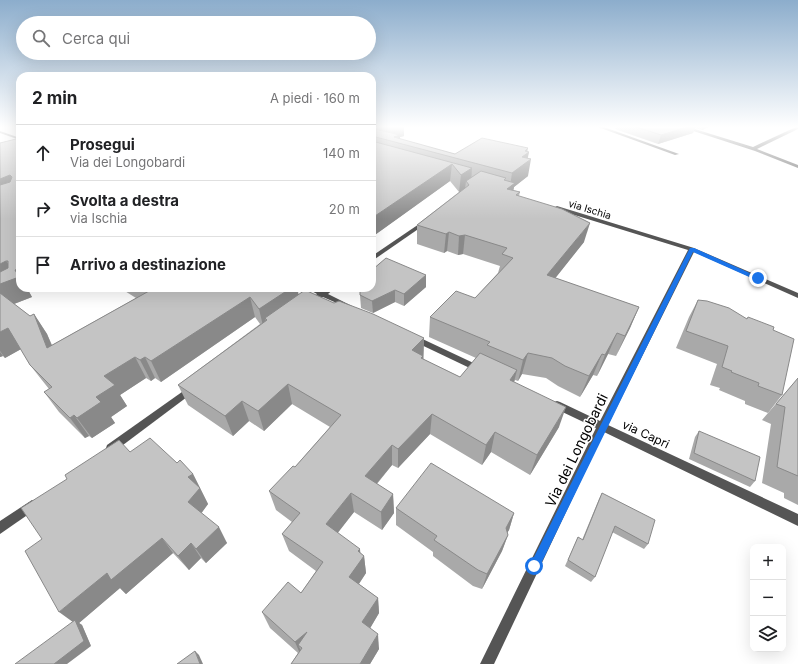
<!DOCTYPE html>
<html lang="it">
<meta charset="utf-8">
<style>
body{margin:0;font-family:Inter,sans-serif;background:#f2f2f2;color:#202124}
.controls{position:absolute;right:12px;bottom:12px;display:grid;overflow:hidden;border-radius:8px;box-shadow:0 4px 16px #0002}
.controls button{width:36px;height:36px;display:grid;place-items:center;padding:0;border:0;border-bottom:1px solid #e0e0e0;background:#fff;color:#202124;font:20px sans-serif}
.stop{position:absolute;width:12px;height:12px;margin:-9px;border:3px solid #1a73e8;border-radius:50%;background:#fff}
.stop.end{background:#1a73e8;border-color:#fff;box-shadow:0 1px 4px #0008}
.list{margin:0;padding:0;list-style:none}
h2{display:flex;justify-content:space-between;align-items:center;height:52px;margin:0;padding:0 16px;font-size:17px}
h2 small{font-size:13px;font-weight:400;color:#757577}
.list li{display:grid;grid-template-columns:26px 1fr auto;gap:12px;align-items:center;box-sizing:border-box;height:56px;padding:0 16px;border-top:1px solid #e0e0e0}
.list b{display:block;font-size:15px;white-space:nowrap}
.list p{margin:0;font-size:13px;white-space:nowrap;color:#757577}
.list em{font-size:13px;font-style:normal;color:#757577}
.icon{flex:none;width:22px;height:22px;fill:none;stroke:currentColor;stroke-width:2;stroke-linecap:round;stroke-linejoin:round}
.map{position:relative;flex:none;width:798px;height:664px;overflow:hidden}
.search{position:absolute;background:#fff;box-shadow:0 4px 16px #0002;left:16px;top:16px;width:360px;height:44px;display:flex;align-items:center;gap:10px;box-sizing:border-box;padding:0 14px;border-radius:22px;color:#757577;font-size:15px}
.panel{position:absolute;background:#fff;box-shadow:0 4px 16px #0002;left:16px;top:72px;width:360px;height:220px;border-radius:12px}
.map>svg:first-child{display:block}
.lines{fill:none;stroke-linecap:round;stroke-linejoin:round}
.minor{fill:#555;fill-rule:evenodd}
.wall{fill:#a9a9a9}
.shaded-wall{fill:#898989}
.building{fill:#c4c4c4;stroke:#898989}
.route{fill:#1a73e8}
.labels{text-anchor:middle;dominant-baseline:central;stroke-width:3;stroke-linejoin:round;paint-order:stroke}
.far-street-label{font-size:10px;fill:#000;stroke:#fff}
.street-label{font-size:12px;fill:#000;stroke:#fff}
.near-street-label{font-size:14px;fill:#000;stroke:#fff}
</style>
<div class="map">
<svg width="798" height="664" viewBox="0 0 798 664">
<rect width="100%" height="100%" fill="#fff"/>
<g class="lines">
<g class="minor">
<path d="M 595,126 L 601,126 L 679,154 L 675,155 Z"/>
<path d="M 678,126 L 685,126 L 753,147 L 798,126 L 798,129 L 757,149 L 798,165 L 798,168 L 755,151 Z"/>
<path d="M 0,131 L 20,138 L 20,140 L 0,133 Z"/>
<path d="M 557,206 L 694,248 L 798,293 L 798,298 L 694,252 L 608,425 L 798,514 L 798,526 L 604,432 L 494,664 L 480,664 L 596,428 L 554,408 L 552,405 L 554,402 L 557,401 L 560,402 L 600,421 L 688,250 L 555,209 L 555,207 Z"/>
<path d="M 425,220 L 428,222 L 427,223 L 372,261 L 372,256 Z"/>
<path d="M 306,288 L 316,288 L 322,291 L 326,288 L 335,288 L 328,294 L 352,306 L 348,308 L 323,297 L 316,298 L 315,296 L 317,294 Z"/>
<path d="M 414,335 L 482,367 L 483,369 L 482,371 L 476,371 L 411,340 L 410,338 Z"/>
<path d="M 192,386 L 195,387 L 197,389 L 195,391 L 115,451 L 111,452 L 107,451 L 106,448 L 107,445 L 189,387 Z"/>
<path d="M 32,500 L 36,501 L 38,505 L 36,509 L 0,534 L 0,521 Z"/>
</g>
</g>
<g class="wall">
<path d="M 372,126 L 404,126 L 404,136 L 400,137 L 400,139 L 455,154 L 529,152 L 527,158 L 528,176 L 514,187 L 513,190 L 520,192 L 519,196 L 584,242 L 555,278 L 639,307 L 630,328 L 616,356 L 608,354 L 597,376 L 593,375 L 580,397 L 558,386 L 546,378 L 522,374 L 518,381 L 515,380 L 514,382 L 559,427 L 530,475 L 491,452 L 482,465 L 430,434 L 398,468 L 392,465 L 377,484 L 393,494 L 394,513 L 382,530 L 354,512 L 337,533 L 364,556 L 366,573 L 359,584 L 378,598 L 379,613 L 370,628 L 379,649 L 370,664 L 291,664 L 298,653 L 270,628 L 262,612 L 301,593 L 316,571 L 289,551 L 282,534 L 292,522 L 276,510 L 269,491 L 295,467 L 330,427 L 292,404 L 264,431 L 249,421 L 233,436 L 188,405 L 178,385 L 260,324 L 255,317 L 161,382 L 155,378 L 151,381 L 146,378 L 120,395 L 127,406 L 111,417 L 115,423 L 92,438 L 89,436 L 85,438 L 59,412 L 44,392 L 49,389 L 30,365 L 21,349 L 5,358 L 3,356 L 0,357 L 0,143 L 20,138 L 28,290 L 32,297 L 14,304 L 30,316 L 34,314 L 47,334 L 52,345 L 136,298 L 120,288 L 297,288 L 299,295 L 334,303 L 424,338 L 423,359 L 460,377 L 476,358 L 429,337 L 430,317 L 475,298 L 498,273 L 500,266 L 463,254 L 458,255 L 447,251 L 444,253 L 417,244 L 417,225 L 459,192 L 450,181 L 372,237 Z"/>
<path d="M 616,126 L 711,126 L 702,130 L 695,128 L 693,133 L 658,144 L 615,129 Z"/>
<path d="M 426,275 L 426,287 L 404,306 L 395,302 L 373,313 L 361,308 L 360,295 Z"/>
<path d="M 698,300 L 773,330 L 782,395 L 768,413 L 745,404 L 745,401 L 719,390 L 720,388 L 710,385 L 717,364 L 676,348 L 689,317 Z"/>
<path d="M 798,378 L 798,505 L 784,498 L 784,493 L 762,483 L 771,424 L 762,420 Z"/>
<path d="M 699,431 L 755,481 L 750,487 L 689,459 L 695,437 Z"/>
<path d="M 130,452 L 177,463 L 193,474 L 208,504 L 201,513 L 227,543 L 206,563 L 201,558 L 189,570 L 173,553 L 126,594 L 120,588 L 79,623 L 82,625 L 91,646 L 73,622 L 42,539 Z"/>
<path d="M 602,493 L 648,544 L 644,549 L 612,532 L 595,577 L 591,582 L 565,566 L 578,537 L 582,540 L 599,499 Z"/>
<path d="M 396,508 L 514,513 L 509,530 L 507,533 L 508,535 L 502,551 L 482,589 L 473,586 L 433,556 L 433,552 L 396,525 Z"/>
</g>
<g class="shaded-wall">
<path d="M 384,126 L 404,126 L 404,136 L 400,137 L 400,144 L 375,129 Z"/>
<path d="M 691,126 L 696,126 L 693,133 L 658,144 L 661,135 Z"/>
<path d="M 703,126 L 711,126 L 702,130 Z"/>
<path d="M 528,148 L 527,153 L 529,152 L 527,162 L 531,159 L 528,176 L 514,187 L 512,200 L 507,189 L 510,186 L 512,173 L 525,151 Z"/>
<path d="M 452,164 L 450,181 L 372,237 L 372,218 Z"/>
<path d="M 472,168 L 471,185 L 469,185 L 466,181 L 465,189 L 459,192 L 461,175 Z"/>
<path d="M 10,175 L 20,193 L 0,200 L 0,179 Z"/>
<path d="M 590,223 L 584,242 L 542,295 L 547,275 Z"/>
<path d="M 449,232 L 447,251 L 444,253 L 446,234 Z"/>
<path d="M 465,235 L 463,254 L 458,255 L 459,236 Z"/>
<path d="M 6,261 L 18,278 L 15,270 L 20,268 L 20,288 L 32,288 L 28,290 L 32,297 L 6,307 L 0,298 L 0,264 Z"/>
<path d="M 426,275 L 426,287 L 404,306 L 404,294 Z"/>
<path d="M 290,288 L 297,288 L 299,298 L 267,320 L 265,318 L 268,328 L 264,330 L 259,309 Z"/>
<path d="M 395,290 L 395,302 L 373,313 L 372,301 Z"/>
<path d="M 250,297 L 255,317 L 161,382 L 151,361 Z"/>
<path d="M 639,307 L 630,328 L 616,356 L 625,336 Z"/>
<path d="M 34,314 L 47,334 L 61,368 L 47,348 Z"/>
<path d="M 8,328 L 23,348 L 5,358 L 0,351 L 0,332 Z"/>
<path d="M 617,333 L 608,354 L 597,376 L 605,355 Z"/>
<path d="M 424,338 L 423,376 L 412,350 Z"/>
<path d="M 0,352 L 3,356 L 0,357 Z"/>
<path d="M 528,353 L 522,374 L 518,381 L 523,360 Z"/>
<path d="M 602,354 L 593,375 L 580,397 L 589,376 Z"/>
<path d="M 135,357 L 146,378 L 120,395 L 127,406 L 111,417 L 115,423 L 92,438 L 77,418 L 104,376 Z"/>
<path d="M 145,357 L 155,378 L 151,381 L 140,360 Z"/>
<path d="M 517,370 L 512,390 L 510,380 Z"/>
<path d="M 288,384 L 292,404 L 264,431 L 258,411 Z"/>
<path d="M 242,401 L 249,421 L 233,436 L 225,416 Z"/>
<path d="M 566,407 L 559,427 L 530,475 L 537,455 Z"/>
<path d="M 432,414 L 430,434 L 398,468 L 398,449 Z"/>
<path d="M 74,415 L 89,436 L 85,438 L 70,418 Z"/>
<path d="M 495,432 L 491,452 L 482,465 L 486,445 Z"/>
<path d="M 392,445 L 392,465 L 367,495 L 365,476 Z"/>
<path d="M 193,474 L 208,504 L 198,518 L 188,502 L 188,477 Z"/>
<path d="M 351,493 L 354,512 L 330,543 L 326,524 Z"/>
<path d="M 393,494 L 394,513 L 382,530 L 381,512 Z"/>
<path d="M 514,513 L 509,530 L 500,545 L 506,528 Z"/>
<path d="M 219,527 L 227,543 L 206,563 L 196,549 Z"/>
<path d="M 508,535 L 502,551 L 482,589 L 487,574 Z"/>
<path d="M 162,538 L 173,553 L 126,594 L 120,588 L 79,623 L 82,625 L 91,646 L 67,664 L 54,664 L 77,625 L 59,612 L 107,573 Z"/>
<path d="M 191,543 L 201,558 L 189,570 L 178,556 Z"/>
<path d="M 360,549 L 361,560 L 364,556 L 366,573 L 352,594 L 349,577 L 358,551 Z"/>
<path d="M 378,598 L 379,613 L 365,637 L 362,622 Z"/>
<path d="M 307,632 L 302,648 L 298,645 L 303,654 L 301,656 L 295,642 Z"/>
<path d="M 378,634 L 379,649 L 370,664 L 360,664 Z"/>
<path d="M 195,651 L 199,655 L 203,664 L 200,664 Z"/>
</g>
<g class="building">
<path d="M 372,126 L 384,126 L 375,129 L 400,135 L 394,137 L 455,154 L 482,138 L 528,148 L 525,151 L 529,152 L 522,157 L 531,159 L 512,173 L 372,136 Z"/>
<path d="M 634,126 L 691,126 L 661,135 Z"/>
<path d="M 20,138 L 20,268 L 15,270 L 19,277 L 0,284 L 0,272 L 8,268 L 8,261 L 6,261 L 0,264 L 0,185 L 10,182 L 12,177 L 10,175 L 0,179 L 0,143 Z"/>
<path d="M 372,141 L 472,168 L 461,175 L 452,164 L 372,218 Z"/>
<path d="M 481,171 L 506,178 L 504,180 L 515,183 L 507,189 L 520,192 L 516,195 L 562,209 L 590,223 L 547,275 L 639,307 L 625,336 L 617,333 L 605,355 L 602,354 L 589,376 L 565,366 L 552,358 L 528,353 L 523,360 L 487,345 L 490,342 L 430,317 L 456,291 L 475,298 L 513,258 L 502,254 L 507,248 L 465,235 L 459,236 L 449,232 L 446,234 L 417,225 L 469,185 L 466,181 Z"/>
<path d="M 386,258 L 426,275 L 404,294 L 395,290 L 372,301 L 360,295 L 360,288 L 372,288 L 372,270 Z"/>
<path d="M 144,288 L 291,288 L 259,309 L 250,297 L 151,361 L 145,357 L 140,360 L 135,357 L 104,376 L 115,385 L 96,397 L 101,402 L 77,418 L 74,415 L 70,418 L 44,392 L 52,387 L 30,365 L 8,328 L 0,332 L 0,293 L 30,316 L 34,314 L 47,348 L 149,291 Z"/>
<path d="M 305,290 L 334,303 L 339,301 L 373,314 L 424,338 L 412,350 L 423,356 L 421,358 L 460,377 L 480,353 L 517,370 L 510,380 L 566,407 L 537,455 L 495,432 L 486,445 L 432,414 L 398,449 L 392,445 L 365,476 L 393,494 L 381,512 L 351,493 L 326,524 L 360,549 L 358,551 L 364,556 L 349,577 L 378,598 L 362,622 L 378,634 L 360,664 L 291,664 L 302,648 L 298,645 L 307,632 L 295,642 L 262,612 L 288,582 L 301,593 L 323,562 L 282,534 L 300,513 L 269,491 L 293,466 L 295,467 L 341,415 L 288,384 L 258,411 L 242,401 L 225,416 L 178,385 L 267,320 L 265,318 Z"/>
<path d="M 698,300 L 707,301 L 729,308 L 747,319 L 748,317 L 774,327 L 773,330 L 794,339 L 782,395 L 758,386 L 759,383 L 731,372 L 732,371 L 722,367 L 728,346 L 686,331 Z"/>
<path d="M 798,378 L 798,476 L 777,467 L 785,407 L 776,404 Z"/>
<path d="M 699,431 L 760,457 L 755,481 L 694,453 Z"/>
<path d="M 150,438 L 177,463 L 180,460 L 193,474 L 188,477 L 200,488 L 188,502 L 219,527 L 196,549 L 191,543 L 178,556 L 162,538 L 111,580 L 107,573 L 59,612 L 25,551 L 42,539 L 21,508 L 67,479 L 65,475 L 119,440 L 130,452 Z"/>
<path d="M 431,463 L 514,513 L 506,528 L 508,535 L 487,574 L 478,570 L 434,540 L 437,536 L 396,508 Z"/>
<path d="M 602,493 L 655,520 L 648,544 L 615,526 L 595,577 L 568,560 L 578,537 L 583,540 Z"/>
<path d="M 75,620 L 84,641 L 54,664 L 15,664 Z"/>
<path d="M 195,651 L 200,664 L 177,664 Z"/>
</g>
<linearGradient id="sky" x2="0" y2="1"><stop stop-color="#8cadcc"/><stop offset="0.58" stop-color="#fff"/><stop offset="1" stop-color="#fff" stop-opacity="0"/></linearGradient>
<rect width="798" height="219" fill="url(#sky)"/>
<path class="route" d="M 690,248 L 694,248 L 761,278 L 756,280 L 693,252 L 538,570 L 534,571 L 531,570 L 529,566 L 531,563 Z"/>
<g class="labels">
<g class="far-street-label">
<text transform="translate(590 209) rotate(17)">via Ischia</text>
</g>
<g class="street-label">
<text transform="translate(646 434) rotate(25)">via Capri</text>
</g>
<g class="near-street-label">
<text transform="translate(576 450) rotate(-64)">Via dei Longobardi</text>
</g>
</g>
</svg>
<div class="controls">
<button>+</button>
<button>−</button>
<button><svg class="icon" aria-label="layers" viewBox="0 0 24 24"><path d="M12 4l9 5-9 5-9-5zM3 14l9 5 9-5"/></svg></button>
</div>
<div class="stop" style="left:534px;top:566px"></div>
<div class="stop end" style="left:758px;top:278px"></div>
<div class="search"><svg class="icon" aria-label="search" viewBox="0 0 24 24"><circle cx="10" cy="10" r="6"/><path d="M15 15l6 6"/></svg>Cerca qui</div>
<section class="panel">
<h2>2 min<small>A piedi · 160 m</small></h2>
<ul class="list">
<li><svg class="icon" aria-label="ahead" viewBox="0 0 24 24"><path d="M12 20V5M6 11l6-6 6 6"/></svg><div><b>Prosegui</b><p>Via dei Longobardi</p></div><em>140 m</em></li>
<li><svg class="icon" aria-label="right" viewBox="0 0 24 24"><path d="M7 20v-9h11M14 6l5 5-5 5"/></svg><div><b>Svolta a destra</b><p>via Ischia</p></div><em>20 m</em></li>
<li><svg class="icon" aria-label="arrive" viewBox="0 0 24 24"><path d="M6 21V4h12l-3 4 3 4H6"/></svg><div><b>Arrivo a destinazione</b></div></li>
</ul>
</section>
</div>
